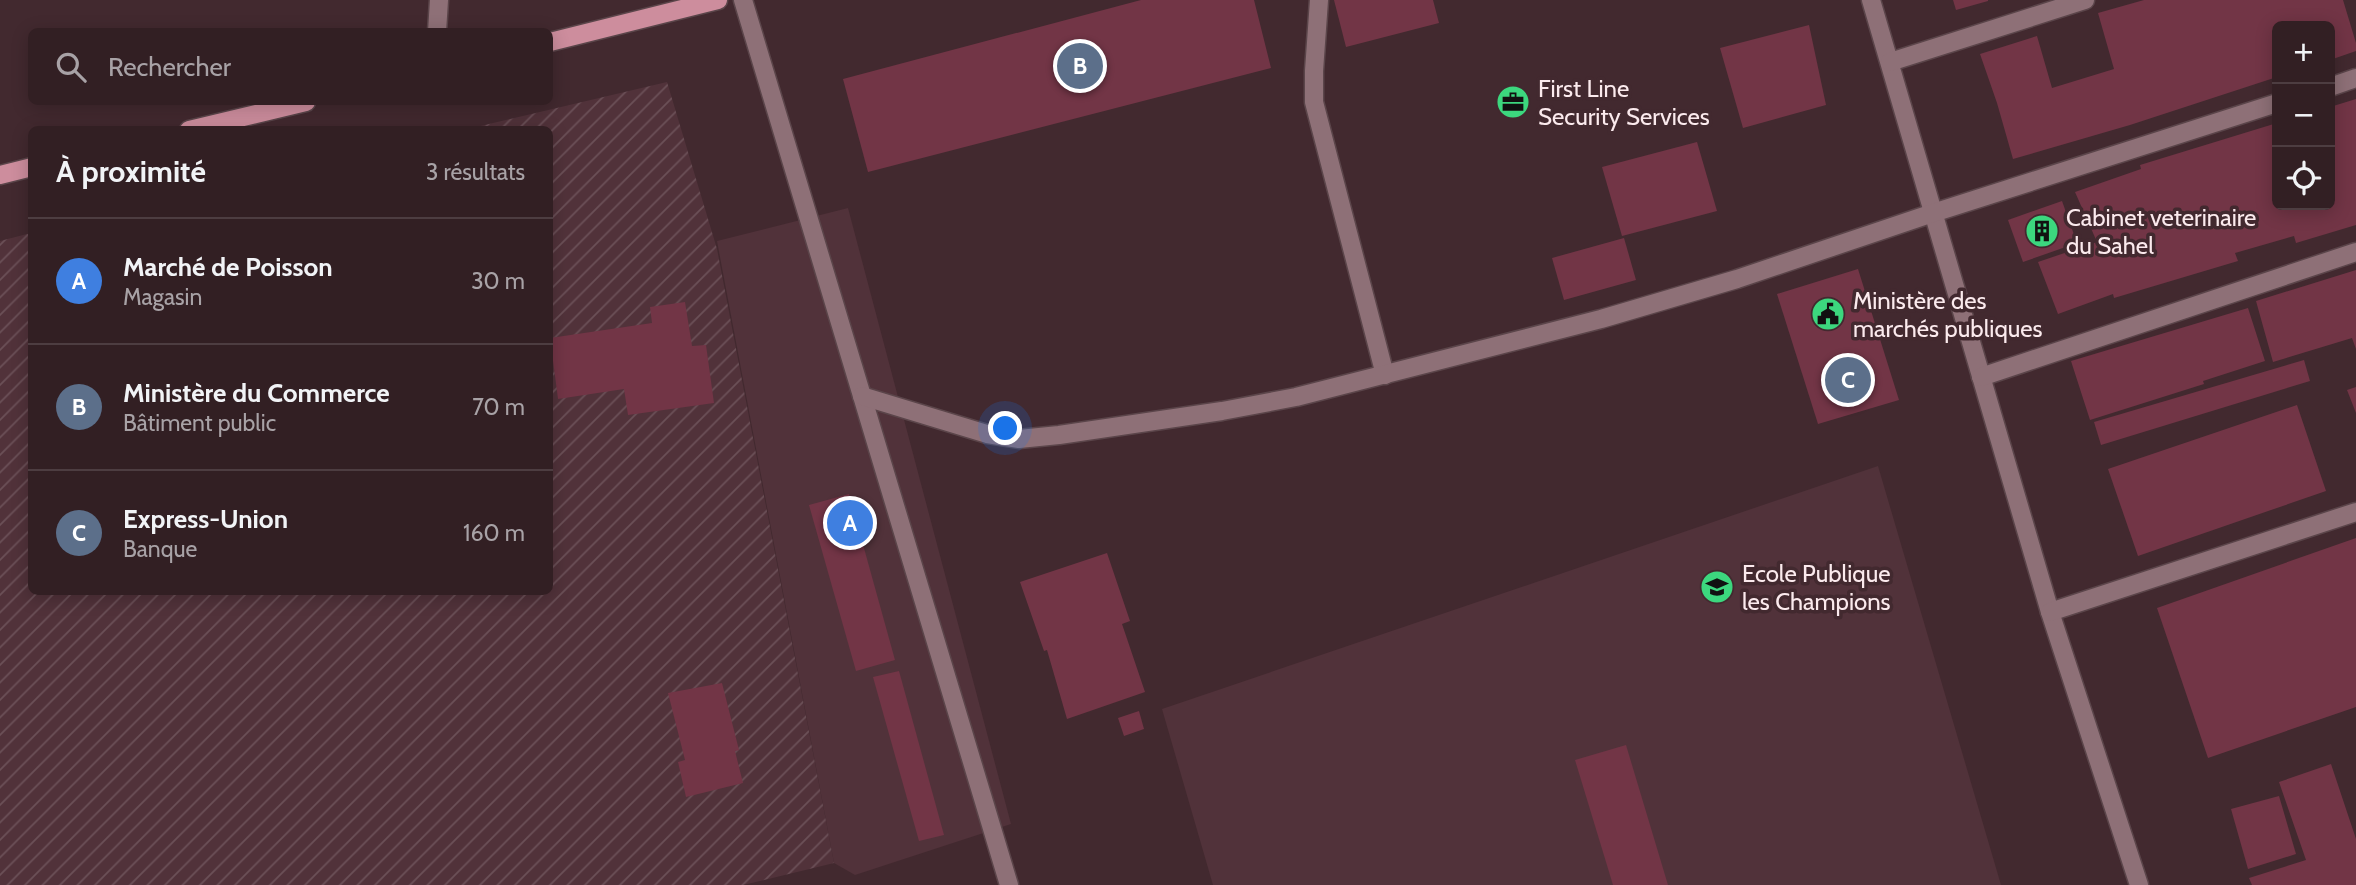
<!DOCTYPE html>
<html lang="fr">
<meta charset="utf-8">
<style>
body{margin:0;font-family:Cabin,sans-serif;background:#3d2c30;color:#f1f3f6}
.controls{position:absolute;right:21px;top:21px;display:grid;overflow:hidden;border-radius:10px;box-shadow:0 4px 18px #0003}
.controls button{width:63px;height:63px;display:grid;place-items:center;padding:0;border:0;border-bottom:2px solid #4d3d41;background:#321f23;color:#f1f3f6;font:35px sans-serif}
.you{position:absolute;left:1006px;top:429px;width:24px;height:24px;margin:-18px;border:5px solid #fff;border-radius:50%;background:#1a73e8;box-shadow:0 0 0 10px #1a73e833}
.badge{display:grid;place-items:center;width:46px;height:46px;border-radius:50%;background:#bca0f2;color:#fff;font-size:23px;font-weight:700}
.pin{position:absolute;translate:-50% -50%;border:4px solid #fff;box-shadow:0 2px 7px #0006}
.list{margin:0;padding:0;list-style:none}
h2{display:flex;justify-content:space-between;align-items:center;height:91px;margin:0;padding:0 28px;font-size:30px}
h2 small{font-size:23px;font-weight:400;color:#a8a2a6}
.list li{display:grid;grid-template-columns:46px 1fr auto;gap:21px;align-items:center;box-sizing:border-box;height:126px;padding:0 28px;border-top:2px solid #4d3d41}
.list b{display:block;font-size:26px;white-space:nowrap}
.list p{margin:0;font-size:23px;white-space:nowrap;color:#a8a2a6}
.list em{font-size:23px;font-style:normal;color:#a8a2a6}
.icon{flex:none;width:38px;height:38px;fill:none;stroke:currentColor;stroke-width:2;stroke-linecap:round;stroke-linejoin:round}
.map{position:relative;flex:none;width:2356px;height:885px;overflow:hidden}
.search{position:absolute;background:#321f23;box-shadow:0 4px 18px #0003;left:28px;top:28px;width:525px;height:77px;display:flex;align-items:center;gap:18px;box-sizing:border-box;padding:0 24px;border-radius:10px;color:#a8a2a6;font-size:26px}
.panel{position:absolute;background:#321f23;box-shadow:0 4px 18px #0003;left:28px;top:126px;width:525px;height:469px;border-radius:10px}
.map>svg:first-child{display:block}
.built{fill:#51323a}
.industrial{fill:url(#industrial-furrows)}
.building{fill:#723546}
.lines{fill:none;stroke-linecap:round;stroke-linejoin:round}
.minor-casing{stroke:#5b454a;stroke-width:21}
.major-casing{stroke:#5b454a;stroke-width:21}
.minor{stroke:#8e7077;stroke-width:18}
.major{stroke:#cd8d9d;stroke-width:18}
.labels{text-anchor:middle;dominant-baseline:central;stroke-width:7;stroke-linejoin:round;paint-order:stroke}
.poi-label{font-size:24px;fill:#fbeaed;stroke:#42292f;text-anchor:start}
</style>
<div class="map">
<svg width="2356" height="885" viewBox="0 0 2356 885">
<defs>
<pattern id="industrial-furrows" width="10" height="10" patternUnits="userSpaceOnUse" patternTransform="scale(1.75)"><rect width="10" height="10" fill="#51323a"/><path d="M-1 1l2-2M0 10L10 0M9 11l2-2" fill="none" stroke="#6b5057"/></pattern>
</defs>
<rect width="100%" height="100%" fill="#42292f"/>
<g class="built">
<path d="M 848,208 L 1011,824 L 855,875 L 834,863 L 717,241 Z"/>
<path d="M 1878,466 L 2001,885 L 1213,885 L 1162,709 Z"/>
</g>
<path class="industrial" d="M 667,82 L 717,249 L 834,863 L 743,885 L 0,885 L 0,241 L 31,233 L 32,592 L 550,592 L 550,130 L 468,129 Z"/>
<g class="building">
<path d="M 1141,0 L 1254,0 L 1271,68 L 868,172 L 843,79 Z"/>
<path d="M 1334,0 L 1433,0 L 1439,23 L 1346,47 Z"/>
<path d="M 1953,0 L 1988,0 L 1988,1 L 1956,10 Z"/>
<path d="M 2144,0 L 2343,0 L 2356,43 L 2356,51 L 2330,60 L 2330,26 L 2277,26 L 2277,77 L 2130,125 L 2013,159 L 1997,103 L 1980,54 L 2037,36 L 2052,88 L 2114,69 L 2098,13 Z"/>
<path d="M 1809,25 L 1826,105 L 1743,128 L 1720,48 Z"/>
<path d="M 2356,99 L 2356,225 L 2296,243 L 2294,236 L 2235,253 L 2238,261 L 2114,298 L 2113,294 L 2058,314 L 2038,262 L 2097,242 L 2075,192 L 2141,169 L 2140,165 L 2277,123 L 2277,205 L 2330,205 L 2330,107 Z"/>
<path d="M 1697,142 L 1717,211 L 1622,236 L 1602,167 Z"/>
<path d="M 2062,201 L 2077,243 L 2023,262 L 2008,220 Z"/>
<path d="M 1624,238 L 1636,280 L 1564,300 L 1552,258 Z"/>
<path d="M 1858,269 L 1899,400 L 1818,424 L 1777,294 Z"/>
<path d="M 2356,270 L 2356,349 L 2352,338 L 2273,362 L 2256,301 Z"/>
<path d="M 685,302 L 692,346 L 706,345 L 714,403 L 628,415 L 624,389 L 558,399 L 550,338 L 652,323 L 650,307 Z"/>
<path d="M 2248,308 L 2265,361 L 2203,381 L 2204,384 L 2090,420 L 2071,361 Z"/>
<path d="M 2304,360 L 2310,381 L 2101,445 L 2094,422 Z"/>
<path d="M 2356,387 L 2356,413 L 2347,390 Z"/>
<path d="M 2297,405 L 2326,491 L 2138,556 L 2108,469 Z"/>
<path d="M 849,494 L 895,660 L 856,671 L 809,505 Z"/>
<path d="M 2356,538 L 2356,707 L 2208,758 L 2157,608 Z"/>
<path d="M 1107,553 L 1130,621 L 1122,624 L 1145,692 L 1067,719 L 1047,650 L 1044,651 L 1020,582 Z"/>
<path d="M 899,671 L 944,835 L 919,841 L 873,677 Z"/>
<path d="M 722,683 L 739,750 L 735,751 L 743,783 L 686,797 L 678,762 L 685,760 L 668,693 Z"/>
<path d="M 1139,711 L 1144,729 L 1124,736 L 1118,718 Z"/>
<path d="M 1626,745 L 1668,885 L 1613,885 L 1575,760 Z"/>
<path d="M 2331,764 L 2356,839 L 2356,885 L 2252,885 L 2249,878 L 2306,860 L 2279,782 Z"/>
<path d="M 2279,796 L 2296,854 L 2248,869 L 2231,809 Z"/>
</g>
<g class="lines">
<defs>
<g id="minor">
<path d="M 743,0 L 1009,885"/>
<path d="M 1319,0 L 1314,71 L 1314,102 L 1385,375"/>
<path d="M 1871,0 L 2050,612 L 2139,885"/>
<path d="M 437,32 L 439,0"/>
<path d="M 1890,62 L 2085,0"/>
<path d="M 2330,87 L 2356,78"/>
<path d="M 1981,377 L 2356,252"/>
<path d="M 862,396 L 987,434 L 1019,439 L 1059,435 L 1222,411 L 1296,397 L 1601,319 L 1737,279 L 1933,213 L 2277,103"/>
<path d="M 2050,612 L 2356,512"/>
</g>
<g id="major">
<path d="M 550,42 L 718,0"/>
<path d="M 189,130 L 306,102"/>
<path d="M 0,175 L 32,167"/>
</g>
</defs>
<use href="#minor" class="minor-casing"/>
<use href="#major" class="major-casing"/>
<use href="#minor" class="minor"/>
<use href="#major" class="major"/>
</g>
<defs>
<symbol id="office-disc" viewBox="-11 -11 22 22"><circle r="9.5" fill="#3cd77e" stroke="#42292f"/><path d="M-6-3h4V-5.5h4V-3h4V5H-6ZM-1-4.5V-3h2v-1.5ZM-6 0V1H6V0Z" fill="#111"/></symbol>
<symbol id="building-disc" viewBox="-11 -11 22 22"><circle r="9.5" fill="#3cd77e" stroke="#42292f"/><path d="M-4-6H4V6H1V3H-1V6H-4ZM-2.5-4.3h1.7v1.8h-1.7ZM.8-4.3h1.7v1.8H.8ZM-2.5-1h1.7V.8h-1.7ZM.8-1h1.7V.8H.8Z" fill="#111"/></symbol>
<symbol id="civic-disc" viewBox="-11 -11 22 22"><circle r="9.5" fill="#3cd77e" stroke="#42292f"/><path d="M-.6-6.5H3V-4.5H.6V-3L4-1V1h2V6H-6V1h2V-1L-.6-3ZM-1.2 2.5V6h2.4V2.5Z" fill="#111"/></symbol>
<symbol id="school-disc" viewBox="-11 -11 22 22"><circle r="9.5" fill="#3cd77e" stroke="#42292f"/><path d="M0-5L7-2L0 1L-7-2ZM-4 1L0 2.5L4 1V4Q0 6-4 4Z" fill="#111"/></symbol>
</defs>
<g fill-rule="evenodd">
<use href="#office-disc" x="1494" y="83" width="38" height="38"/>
<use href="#building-disc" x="2023" y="212" width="38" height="38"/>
<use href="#civic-disc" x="1809" y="295" width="38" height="38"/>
<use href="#school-disc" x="1698" y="568" width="38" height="38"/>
</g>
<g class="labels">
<g class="poi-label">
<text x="1538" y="88">First Line<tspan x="1538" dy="28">Security Services</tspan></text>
<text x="2066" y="217">Cabinet veterinaire<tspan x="2066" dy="28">du Sahel</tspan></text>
<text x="1853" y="300">Ministère des<tspan x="1853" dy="28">marchés publiques</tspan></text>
<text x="1742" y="573">Ecole Publique<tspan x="1742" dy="28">les Champions</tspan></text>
</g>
</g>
</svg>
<div class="controls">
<button>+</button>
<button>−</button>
<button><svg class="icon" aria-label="locate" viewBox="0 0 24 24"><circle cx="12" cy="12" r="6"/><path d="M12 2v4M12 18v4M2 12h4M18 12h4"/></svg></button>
</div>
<div class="you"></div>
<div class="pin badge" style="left:850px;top:523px;background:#3f7fe0">A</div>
<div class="pin badge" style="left:1080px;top:66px;background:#5c6f8a">B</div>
<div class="pin badge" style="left:1848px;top:380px;background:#5c6f8a">C</div>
<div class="search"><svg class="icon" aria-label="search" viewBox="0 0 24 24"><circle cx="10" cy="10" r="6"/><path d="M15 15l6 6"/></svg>Rechercher</div>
<section class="panel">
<h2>À proximité<small>3 résultats</small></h2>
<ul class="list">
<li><span class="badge" style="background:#3f7fe0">A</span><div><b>Marché de Poisson</b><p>Magasin</p></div><em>30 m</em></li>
<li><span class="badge" style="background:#5c6f8a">B</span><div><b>Ministère du Commerce</b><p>Bâtiment public</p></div><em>70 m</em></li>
<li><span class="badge" style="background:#5c6f8a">C</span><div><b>Express-Union</b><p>Banque</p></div><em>160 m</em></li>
</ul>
</section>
</div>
